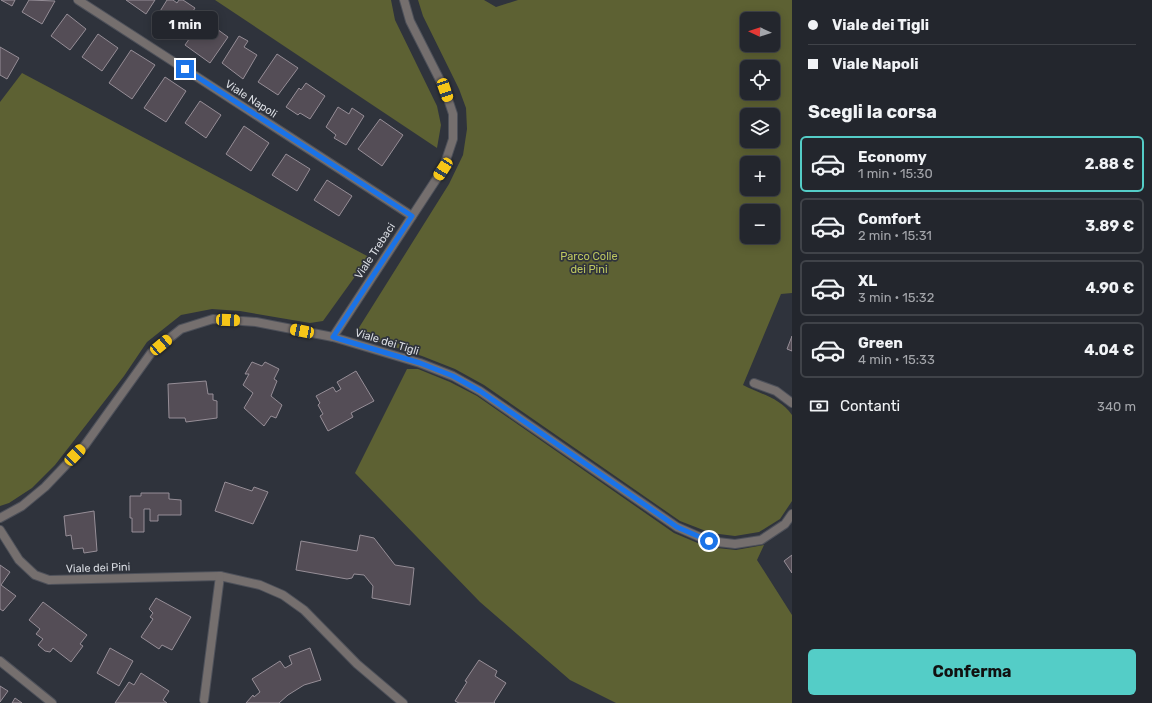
<!DOCTYPE html>
<html lang="it">
<head>
<meta charset="utf-8">
<style>
  :root { --surface:#23262d; --page:#2b2e35; --text:#f1f3f6; --muted:#a3a5aa; --line:#404349; --accent:#54cdc7 }
  body { margin:0; font-family:Rubik,sans-serif; background:var(--page); color:var(--text); height:100vh; display:flex; flex-direction:column; font-size:15px; white-space:nowrap }
  * { box-sizing:border-box; margin:0 }
  p { font-size:13px; color:var(--muted) }
  .icon { flex:none; width:22px; height:22px; fill:none; stroke:currentColor; stroke-width:2; stroke-linecap:round; stroke-linejoin:round }
  .map { position:relative; flex:1; overflow:hidden }
  .side { display:flex; flex-direction:column; background:var(--surface); width:360px }
  .side>* { flex:none }
  .guide { display:grid; align-content:center; height:88px; padding:0 16px; background:var(--surface) }
  .needle { width:26px; rotate:274deg }
  .buttons { position:absolute; left:740px; top:12px; display:grid; gap:8px }
  .buttons a { display:grid; place-items:center; width:40px; height:40px; border-radius:6px; background:var(--surface); box-shadow:0 2px 10px #0003,0 0 0 1px var(--line); font-size:20px }
  .end { position:absolute; width:18px; height:18px; margin:-9px; border:5px solid #1a73e8; background:#fff; box-shadow:0 0 0 2px #fff }
  .from { border-radius:50% }
  .bubble { position:absolute; height:28px; border-radius:6px; background:var(--surface); box-shadow:0 2px 10px #0003,0 0 0 1px var(--line); font-size:13px; font-weight:700; line-height:28px; text-align:center }
  .car { position:absolute; width:12px; height:24px; margin:-12px -6px; border-radius:5px; box-shadow:0 0 3px 1px #0007; background:linear-gradient(#f5c518 24%,#345 0 40%,#f5c518 0 76%,#345 0 86%,#f5c518 0) }
  .guide b { display:flex; align-items:center; gap:14px; height:38px; font-size:15px }
  .guide b+b { border-top:1px solid var(--line) }
  .guide i { width:10px; height:10px; background:var(--text) }
  ul { padding:0; list-style:none }
  li { display:flex; align-items:center; gap:12px; height:56px; margin:0 8px 6px; padding:0 8px; border:2px solid var(--line); border-radius:6px }
  li div { flex:1 }
  li b { display:block; font-size:15px }
  li em { font-style:normal; font-weight:700 }
  li.on { border-color:var(--accent) }
  li>.icon { width:36px; height:36px; stroke-width:1.5 }
  h2 { padding:0 16px; font-size:18px; line-height:48px }
  .pay { display:flex; align-items:center; gap:10px; height:44px; padding:0 16px; font-size:15px }
  .pay p { margin-inline-start:auto }
  .cta { display:flex; gap:8px; margin-top:auto; padding:8px 16px }
  .cta a { flex:1; height:46px; border-radius:6px; background:var(--accent); color:#111; font-size:16px; font-weight:700; line-height:46px; text-align:center }
  main { display:flex; flex:1; min-height:0 }
  .map>svg:first-child { display:block }
</style>
</head>
<body>
<main>
<div class="map">
<svg width="792" height="703" viewBox="0 0 792 703">
  <rect width="100%" height="100%" fill="#2f333c"/>
  <g fill="#5d6133" fill-rule="evenodd">
    <polygon points="215,0 391,0 395,20 437,106 441,125 437,148"/>
    <path d="M418,0H484L496,7L518,0H792V293L781,294L743,385C762,395 779,397 792,415V501L780,519L759,532L735,536L711,533L680,521L484,385L455,369L422,356L355,334L449,184L463,155L467,129L466,108L459,89L423,16ZM747,19H773V45H747ZM747,67H773V93H747ZM747,115H773V141H747ZM747,163H773V189H747ZM747,211H773V237H747Z"/>
    <polygon points="22,73 369,257 323,321 310,323 240,311 212,309 181,315 147,342 124,376 55,465 32,488 9,503 0,506 0,102"/>
    <polygon points="407,369 418,369 450,382 477,396 674,533 707,547 736,550 764,545 757,560 792,615 792,703 616,703 570,680 480,602 355,473"/>
  </g>
  <g fill="#544d56" stroke="#968e97">
    <polygon points="1,0 15,0 12,6"/>
    <polygon points="29,0 55,1 42,24 22,12"/>
    <polygon points="126,0 155,0 146,14"/>
    <polygon points="167,0 173,0 177,3 179,0 183,0 195,8 178,34 168,27 166,30 154,21"/>
    <polygon points="67,14 86,29 70,50 51,36"/>
    <polygon points="203,19 228,37 210,63 185,45"/>
    <polygon points="98,34 118,48 102,71 82,57"/>
    <polygon points="239,36 248,41 244,47 257,55 243,79 222,63"/>
    <polygon points="0,47 19,58 7,79 0,75"/>
    <polygon points="131,50 155,65 132,99 109,83"/>
    <polygon points="277,54 298,68 278,95 258,82"/>
    <polygon points="165,77 186,91 166,122 144,108"/>
    <polygon points="306,83 325,96 310,119 300,113 298,115 286,107 299,88 301,90"/>
    <polygon points="200,101 221,115 206,138 185,123"/>
    <polygon points="338,107 349,114 352,108 364,116 346,145 334,138 336,135 326,127"/>
    <polygon points="380,119 403,135 382,166 358,149"/>
    <polygon points="244,126 269,143 251,171 226,154"/>
    <polygon points="286,154 310,169 297,191 272,175"/>
    <polygon points="327,180 352,196 339,216 314,200"/>
    <polygon points="792,336 792,351 787,349"/>
    <polygon points="252,362 262,366 265,362 279,369 274,379 277,381 271,396 282,405 276,418 271,416 264,426 244,408 253,393 243,385 249,374 245,374"/>
    <polygon points="356,371 374,401 351,413 353,417 328,431 320,416 323,414 318,405 320,403 316,396 333,387 336,392 341,389 337,382"/>
    <polygon points="206,381 208,394 213,394 213,400 217,401 217,418 186,422 185,418 169,418 168,384"/>
    <polygon points="225,482 252,491 254,487 268,492 253,524 215,511"/>
    <polygon points="141,493 169,493 169,499 181,500 181,515 158,515 158,521 150,521 150,509 144,509 144,532 132,532 132,518 130,518 130,496 141,496"/>
    <polygon points="94,511 97,551 84,553 83,548 73,549 71,535 66,536 64,516"/>
    <polygon points="360,535 374,538 395,565 414,568 410,605 372,598 373,586 364,575 354,574 352,578 347,579 296,570 301,541 357,551"/>
    <polygon points="792,555 792,573 784,561"/>
    <polygon points="0,565 10,572 1,585 16,596 3,611 0,609"/>
    <polygon points="156,598 191,617 172,650 162,645 159,649 141,637 153,619 150,617 153,613 149,609"/>
    <polygon points="43,602 87,635 80,644 83,646 71,662 53,648 50,652 45,651 38,645 43,639 36,634 40,629 29,620"/>
    <polygon points="110,648 133,661 119,686 97,673"/>
    <polygon points="310,648 321,680 304,685 288,695 279,703 246,703 253,695 254,697 260,692 252,679 280,661 285,668 292,664 289,656"/>
    <polygon points="479,660 497,671 495,676 506,683 494,702 495,703 459,703 455,701 467,682 465,681"/>
    <polygon points="141,673 169,691 163,700 167,703 115,703 129,682 134,685"/>
    <polygon points="0,686 8,691 0,702"/>
    <polygon points="15,698 22,703 12,703"/>
  </g>
  <g fill="none" stroke-linecap="round" stroke-linejoin="round">
    <defs>
      <g id="minor">
        <polyline points="78,0 412,216"/>
        <polyline points="333,337 443,169 453,139 453,114 445,90 410,21 404,0"/>
        <polyline points="754,383 776,391 792,403"/>
        <polyline points="0,518 22,506 45,487 85,445 151,353 181,329 213,319 256,322 333,337 420,363 453,376 480,391 677,527 709,541 735,544 761,540 785,524 792,514"/>
        <polyline points="0,530 19,560 35,575 49,580 220,576 260,585 283,595 304,610 357,664 403,703"/>
        <polyline points="0,661 52,703"/>
        <polyline points="204,700 220,576"/>
      </g>
    </defs>
    <use href="#minor" stroke="#4e515a" stroke-width="10"/>
    <use href="#minor" stroke="#756f6e" stroke-width="8"/>
  </g>
  <g fill="none" stroke-linecap="round" stroke-linejoin="round">
    <polyline stroke="#1a73e8" stroke-width="5" points="185,69 412,216 333,337 420,363 453,376 480,391 677,527 709,541"/>
  </g>
  <g text-anchor="middle" dominant-baseline="central" stroke-width="3.5" stroke-linejoin="round" paint-order="stroke">
    <g font-size="11" fill="#d9dce2" stroke="#2f333c">
      <text transform="translate(251 99) rotate(33)">Viale Napoli</text>
      <text transform="translate(375 251) rotate(-57)">Viale Trebaci</text>
      <text transform="translate(387 342) rotate(17)">Viale dei Tigli</text>
      <text transform="translate(98 568) rotate(-2)">Viale dei Pini</text>
    </g>
    <g font-size="11" fill="#bec75f" stroke="#2f333c">
      <text x="589" y="256">Parco Colle<tspan x="589" dy="13">dei Pini</tspan></text>
    </g>
  </g>
</svg>
<div class="buttons">
<a><svg class="needle" viewBox="-14 -14 28 28"><path d="M0-13l5 13h-10z" fill="#e53935"/><path d="M0 13l5-13h-10z" fill="#a3a5aa"/></svg></a>
<a><svg class="icon" aria-label="locate" viewBox="0 0 24 24"><circle cx="12" cy="12" r="6"/><path d="M12 2v4M12 18v4M2 12h4M18 12h4"/></svg></a>
<a><svg class="icon" aria-label="layers" viewBox="0 0 24 24"><path d="M12 4l9 5-9 5-9-5zM3 14l9 5 9-5"/></svg></a>
<a>+</a>
<a>−</a>
</div>
<i class="end from" style="left:709px;top:541px"></i>
<i class="end" style="left:185px;top:69px"></i>
<div class="bubble" style="left:152px;top:11px;width:66px">1 min</div>
<i class="car" style="left:445px;top:90px;rotate:161deg"></i>
<i class="car" style="left:443px;top:169px;rotate:213deg"></i>
<i class="car" style="left:228px;top:320px;rotate:93deg"></i>
<i class="car" style="left:302px;top:331px;rotate:281deg"></i>
<i class="car" style="left:161px;top:345px;rotate:50deg"></i>
<i class="car" style="left:75px;top:455px;rotate:44deg"></i>
</div>
<section class="side">
<div class="guide">
<b><i class="from"></i>Viale dei Tigli</b>
<b><i></i>Viale Napoli</b>
</div>
<h2>Scegli la corsa</h2>
<ul>
<li class="on"><svg class="icon" aria-label="car" viewBox="0 0 24 24"><path d="M5 17H2v-5l4-1 3-4h7l3 4 3 1v5h-3M9 17h6M6 11h13"/><circle cx="7" cy="17" r="2"/><circle cx="17" cy="17" r="2"/></svg><div><b>Economy</b><p>1 min · 15:30</p></div><em>2.88 €</em></li>
<li><svg class="icon" aria-label="car" viewBox="0 0 24 24"><path d="M5 17H2v-5l4-1 3-4h7l3 4 3 1v5h-3M9 17h6M6 11h13"/><circle cx="7" cy="17" r="2"/><circle cx="17" cy="17" r="2"/></svg><div><b>Comfort</b><p>2 min · 15:31</p></div><em>3.89 €</em></li>
<li><svg class="icon" aria-label="car" viewBox="0 0 24 24"><path d="M5 17H2v-5l4-1 3-4h7l3 4 3 1v5h-3M9 17h6M6 11h13"/><circle cx="7" cy="17" r="2"/><circle cx="17" cy="17" r="2"/></svg><div><b>XL</b><p>3 min · 15:32</p></div><em>4.90 €</em></li>
<li><svg class="icon" aria-label="car" viewBox="0 0 24 24"><path d="M5 17H2v-5l4-1 3-4h7l3 4 3 1v5h-3M9 17h6M6 11h13"/><circle cx="7" cy="17" r="2"/><circle cx="17" cy="17" r="2"/></svg><div><b>Green</b><p>4 min · 15:33</p></div><em>4.04 €</em></li>
</ul>
<div class="pay"><svg class="icon" aria-label="cash" viewBox="0 0 24 24"><path d="M3 7h18v10H3z"/><circle cx="12" cy="12" r="2"/></svg>Contanti<p>340 m</p></div>
<div class="cta"><a>Conferma</a></div>
</section>
</main>
</body>
</html>
